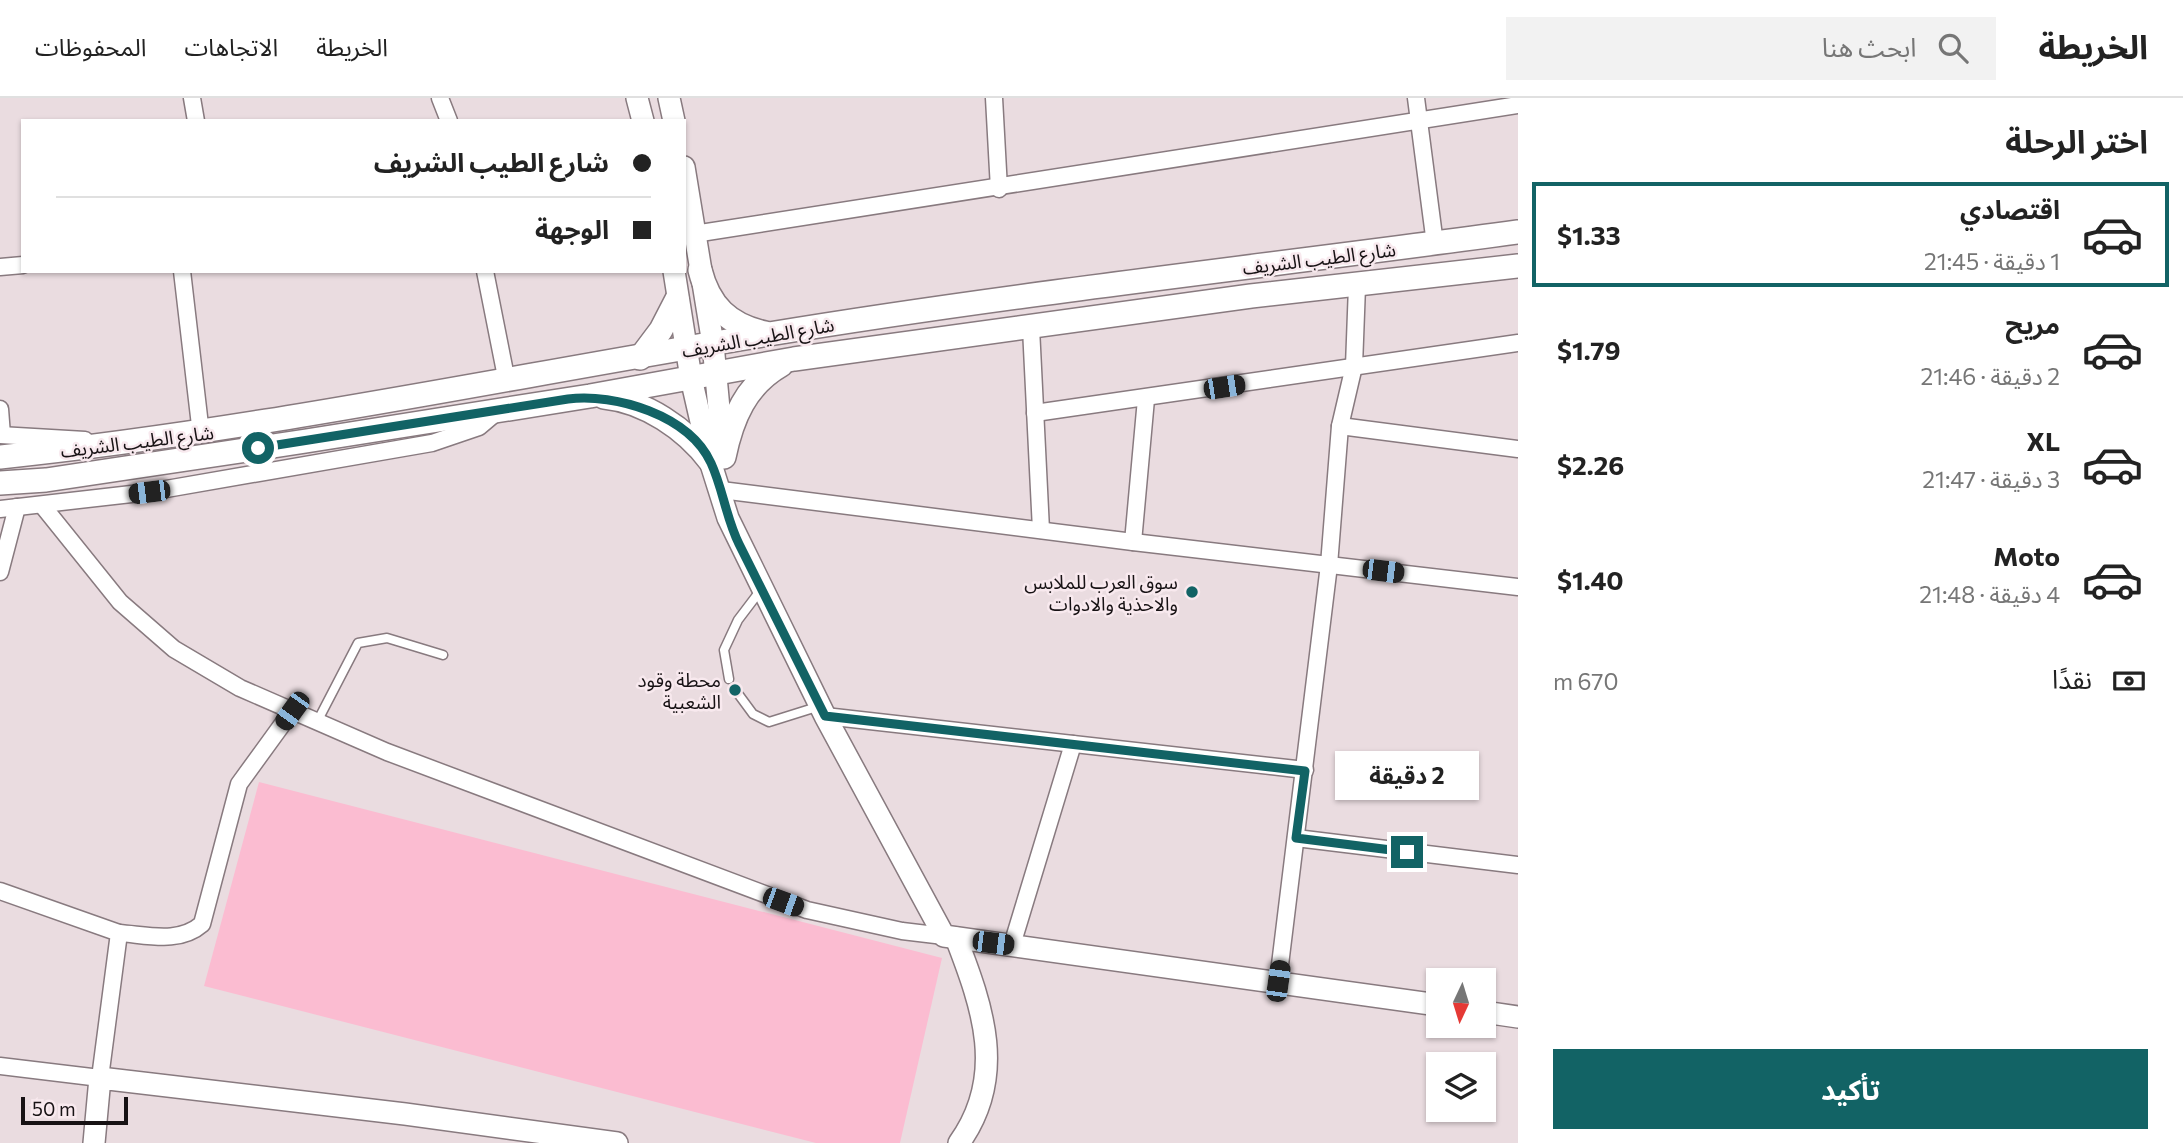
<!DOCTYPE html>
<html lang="ar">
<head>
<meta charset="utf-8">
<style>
  :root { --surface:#fff; --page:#f2f2f2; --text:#222; --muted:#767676; --line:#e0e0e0; --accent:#126365 }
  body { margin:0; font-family:Commissioner,"Noto Sans Arabic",sans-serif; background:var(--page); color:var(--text); direction:rtl; height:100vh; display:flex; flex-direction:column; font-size:26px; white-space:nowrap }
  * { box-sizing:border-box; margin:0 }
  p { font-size:23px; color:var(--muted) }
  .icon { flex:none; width:38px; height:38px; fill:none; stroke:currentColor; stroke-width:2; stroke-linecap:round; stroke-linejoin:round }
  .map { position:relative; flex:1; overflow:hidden; direction:ltr }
  .details { display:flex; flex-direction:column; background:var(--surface); width:665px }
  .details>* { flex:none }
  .top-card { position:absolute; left:21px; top:21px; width:665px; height:154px; border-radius:0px; box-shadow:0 2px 5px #0004; direction:rtl; display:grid; align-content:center; height:154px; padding:0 35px; background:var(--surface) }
  .needle { width:46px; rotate:184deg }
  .buttons { position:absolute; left:1426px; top:870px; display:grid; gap:14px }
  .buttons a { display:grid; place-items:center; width:70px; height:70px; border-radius:0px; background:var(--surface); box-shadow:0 2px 5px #0004; font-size:35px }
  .scale { position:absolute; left:21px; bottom:18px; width:107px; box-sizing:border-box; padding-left:7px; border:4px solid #171214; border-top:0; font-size:19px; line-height:24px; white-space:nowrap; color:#171214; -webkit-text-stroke:5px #f8e9ee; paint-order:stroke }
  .end { position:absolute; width:32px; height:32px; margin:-16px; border:9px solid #126365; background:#fff; box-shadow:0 0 0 4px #fff }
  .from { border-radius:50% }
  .bubble { position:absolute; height:49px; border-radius:0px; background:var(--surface); box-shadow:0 2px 5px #0004; font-size:23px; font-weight:700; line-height:49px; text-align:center; direction:rtl }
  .car { position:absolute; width:21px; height:42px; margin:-21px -10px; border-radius:9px; box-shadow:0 0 5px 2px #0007; background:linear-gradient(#222 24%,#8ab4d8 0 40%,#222 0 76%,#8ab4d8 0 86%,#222 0) }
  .top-card b { display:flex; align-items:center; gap:24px; height:66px; font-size:26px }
  .top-card b+b { border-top:2px solid var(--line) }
  .top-card i { width:18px; height:18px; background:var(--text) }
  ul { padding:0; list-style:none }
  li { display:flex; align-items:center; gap:21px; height:105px; margin:0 14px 10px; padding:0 21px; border:4px solid transparent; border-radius:0px }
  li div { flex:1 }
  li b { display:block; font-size:26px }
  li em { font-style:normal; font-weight:700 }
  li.current { border-color:var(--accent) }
  li>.icon { width:63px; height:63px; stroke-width:1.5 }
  h2 { padding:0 35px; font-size:32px; line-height:84px }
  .pay { display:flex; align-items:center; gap:18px; height:77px; padding:0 35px; font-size:26px }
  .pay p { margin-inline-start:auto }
  .action { display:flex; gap:14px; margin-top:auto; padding:14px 35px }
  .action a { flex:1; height:80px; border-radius:0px; background:var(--accent); color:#fff; font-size:28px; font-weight:700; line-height:80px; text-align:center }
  header { display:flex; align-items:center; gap:42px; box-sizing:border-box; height:98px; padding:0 35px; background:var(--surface); border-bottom:2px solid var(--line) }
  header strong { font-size:33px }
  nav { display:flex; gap:38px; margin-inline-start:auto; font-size:24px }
  .search { width:490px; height:63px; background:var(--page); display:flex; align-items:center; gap:18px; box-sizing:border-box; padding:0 24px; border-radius:0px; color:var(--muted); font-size:26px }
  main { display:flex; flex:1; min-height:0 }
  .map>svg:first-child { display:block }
</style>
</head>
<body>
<header>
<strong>الخريطة</strong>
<div class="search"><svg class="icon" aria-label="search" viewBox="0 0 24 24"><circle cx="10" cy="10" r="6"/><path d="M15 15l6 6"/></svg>ابحث هنا</div>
<nav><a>الخريطة</a><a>الاتجاهات</a><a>المحفوظات</a></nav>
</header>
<main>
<section class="details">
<h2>اختر الرحلة</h2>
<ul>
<li class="current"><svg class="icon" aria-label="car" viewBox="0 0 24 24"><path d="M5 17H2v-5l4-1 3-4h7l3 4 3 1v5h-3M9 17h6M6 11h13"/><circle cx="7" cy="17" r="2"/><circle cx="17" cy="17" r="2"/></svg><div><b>اقتصادي</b><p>1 دقيقة · 21:45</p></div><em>$1.33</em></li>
<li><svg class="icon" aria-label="car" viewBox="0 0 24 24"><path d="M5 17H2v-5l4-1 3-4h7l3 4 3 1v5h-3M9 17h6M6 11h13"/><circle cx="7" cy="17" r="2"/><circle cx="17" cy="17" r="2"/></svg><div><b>مريح</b><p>2 دقيقة · 21:46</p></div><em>$1.79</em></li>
<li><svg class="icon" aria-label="car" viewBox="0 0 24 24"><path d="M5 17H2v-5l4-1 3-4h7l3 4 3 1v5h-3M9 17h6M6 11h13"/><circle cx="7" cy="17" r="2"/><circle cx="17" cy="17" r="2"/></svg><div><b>XL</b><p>3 دقيقة · 21:47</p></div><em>$2.26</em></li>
<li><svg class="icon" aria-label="car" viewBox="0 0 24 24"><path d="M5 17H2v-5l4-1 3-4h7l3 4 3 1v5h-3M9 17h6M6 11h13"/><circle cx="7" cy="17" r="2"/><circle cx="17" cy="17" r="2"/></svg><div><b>Moto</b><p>4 دقيقة · 21:48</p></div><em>$1.40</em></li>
</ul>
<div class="pay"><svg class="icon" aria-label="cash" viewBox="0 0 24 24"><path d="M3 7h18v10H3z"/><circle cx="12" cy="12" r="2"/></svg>نقدًا<p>670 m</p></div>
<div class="action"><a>تأكيد</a></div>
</section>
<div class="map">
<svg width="1518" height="1045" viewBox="0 0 1518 1045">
  <rect width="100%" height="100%" fill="#eadce0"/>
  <polygon fill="#fbbcd1" points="259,684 942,860 900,1045 816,1045 204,888"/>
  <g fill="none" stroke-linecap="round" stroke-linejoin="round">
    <defs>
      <g id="service">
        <polyline points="729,581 724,552 738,522 760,493"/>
        <polyline points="739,597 753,616 769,624 820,608"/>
        <polyline points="317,624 358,545 387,540 443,557"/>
      </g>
      <g id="minor">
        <polyline points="192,0 196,23"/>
        <polyline points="440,0 449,23"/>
        <polyline points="994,0 999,91"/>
        <polyline points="1416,0 1435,146"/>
        <polyline points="694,136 1518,7"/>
        <polyline points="0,169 23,167"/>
        <polyline points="182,173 201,336"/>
        <polyline points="485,173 507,284"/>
        <polyline points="1031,230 1041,432"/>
        <polyline points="0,311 2,337"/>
        <polyline points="1035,315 1518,245"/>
        <polyline points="1340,328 1518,351"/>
        <polyline points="0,337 85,342"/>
        <polyline points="721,392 1133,444 1518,489"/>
        <polyline points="42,407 120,504 174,551 240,590 387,654 807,812 902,833 944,838"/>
        <polyline points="0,411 149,394 432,345 479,329 498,313"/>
        <polyline points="1133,444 1146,301"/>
        <polyline points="0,474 17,409"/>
        <polyline points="825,618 1305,672"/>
        <polyline points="1296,740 1518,767"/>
        <polyline points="0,793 119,835 100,980 0,968"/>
        <path d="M119,835C148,837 179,846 202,826L239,686L292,613"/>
        <polyline points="1012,847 1073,646"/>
        <polyline points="1278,883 1329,467 1340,328 1354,268 1357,188"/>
      </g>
      <g id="tertiary">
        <polyline points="637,0 643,23"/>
        <polyline points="669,0 674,23"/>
        <polyline points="684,69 713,246 723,354"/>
        <polyline points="674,173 691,280 710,363 728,420 825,618 944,838 1438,907"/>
        <path d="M956,840C983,910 1007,978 959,1045"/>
        <polyline points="1484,914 1518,919"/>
        <polyline points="94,1045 100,980 405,1016 617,1045"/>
      </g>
      <g id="secondary">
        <path d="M700,172C709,208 729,227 765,235"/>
        <polyline points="640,260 661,232 677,201"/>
        <path d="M604,299C645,303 686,331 710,363"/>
        <path d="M0,359C259,332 512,278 769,236C1018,195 1268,168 1518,134"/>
        <path d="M724,359C732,320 746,287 781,267"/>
        <polyline points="0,385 46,382 306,343 590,298 794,261 1251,198 1518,168"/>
      </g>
    </defs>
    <use href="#service" stroke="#887a7f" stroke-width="11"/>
    <use href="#minor" stroke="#887a7f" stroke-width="19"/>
    <use href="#tertiary" stroke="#887a7f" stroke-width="24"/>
    <use href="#secondary" stroke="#887a7f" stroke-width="26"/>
    <use href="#service" stroke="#fff" stroke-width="8"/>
    <use href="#minor" stroke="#fff" stroke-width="16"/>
    <use href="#tertiary" stroke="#fff" stroke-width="21"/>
    <use href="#secondary" stroke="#fff" stroke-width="23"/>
  </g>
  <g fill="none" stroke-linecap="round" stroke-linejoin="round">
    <path stroke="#126365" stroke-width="9" d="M258,350L568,301C615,295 689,317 711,365C723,391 726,420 739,446C767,503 796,560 825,618L1305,673L1296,740L1407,754"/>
  </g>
  <g fill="#126365" stroke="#f8e9ee" stroke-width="2.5">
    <circle cx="1192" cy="494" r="7"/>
    <circle cx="735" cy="592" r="7"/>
  </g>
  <g text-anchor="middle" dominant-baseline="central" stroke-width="5" stroke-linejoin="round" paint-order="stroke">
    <g font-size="19" fill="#171214" stroke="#f8e9ee">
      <text transform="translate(1319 160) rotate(-7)">شارع الطيب الشريف</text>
      <text transform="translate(758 239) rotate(-10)">شارع الطيب الشريف</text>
      <text transform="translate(137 343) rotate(-7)">شارع الطيب الشريف</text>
    </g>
    <g font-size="19" fill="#171214" stroke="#f8e9ee" text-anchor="end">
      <text x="1178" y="483">سوق العرب للملابس<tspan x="1178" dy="22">والاحذية والادوات</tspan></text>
      <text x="721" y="581">محطة وقود<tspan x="721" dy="22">الشعبية</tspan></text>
    </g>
  </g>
</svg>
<div class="buttons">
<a><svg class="needle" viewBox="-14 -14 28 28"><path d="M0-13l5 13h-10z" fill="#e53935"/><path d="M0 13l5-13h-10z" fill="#767676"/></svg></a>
<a><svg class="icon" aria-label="layers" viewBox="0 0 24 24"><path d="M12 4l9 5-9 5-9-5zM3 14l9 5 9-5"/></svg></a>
</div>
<div class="scale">50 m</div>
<i class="end from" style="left:258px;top:350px"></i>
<i class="end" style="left:1407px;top:754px"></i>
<div class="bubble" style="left:1335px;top:653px;width:144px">2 دقيقة</div>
<i class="car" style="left:1224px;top:289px;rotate:81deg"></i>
<i class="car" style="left:149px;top:394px;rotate:263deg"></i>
<i class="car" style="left:1383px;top:473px;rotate:97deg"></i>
<i class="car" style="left:292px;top:613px;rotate:216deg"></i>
<i class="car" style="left:783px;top:804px;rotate:110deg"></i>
<i class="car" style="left:993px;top:845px;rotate:97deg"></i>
<i class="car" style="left:1278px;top:883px;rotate:8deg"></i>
<div class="top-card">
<b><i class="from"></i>شارع الطيب الشريف</b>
<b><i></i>الوجهة</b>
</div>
</div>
</main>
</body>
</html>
